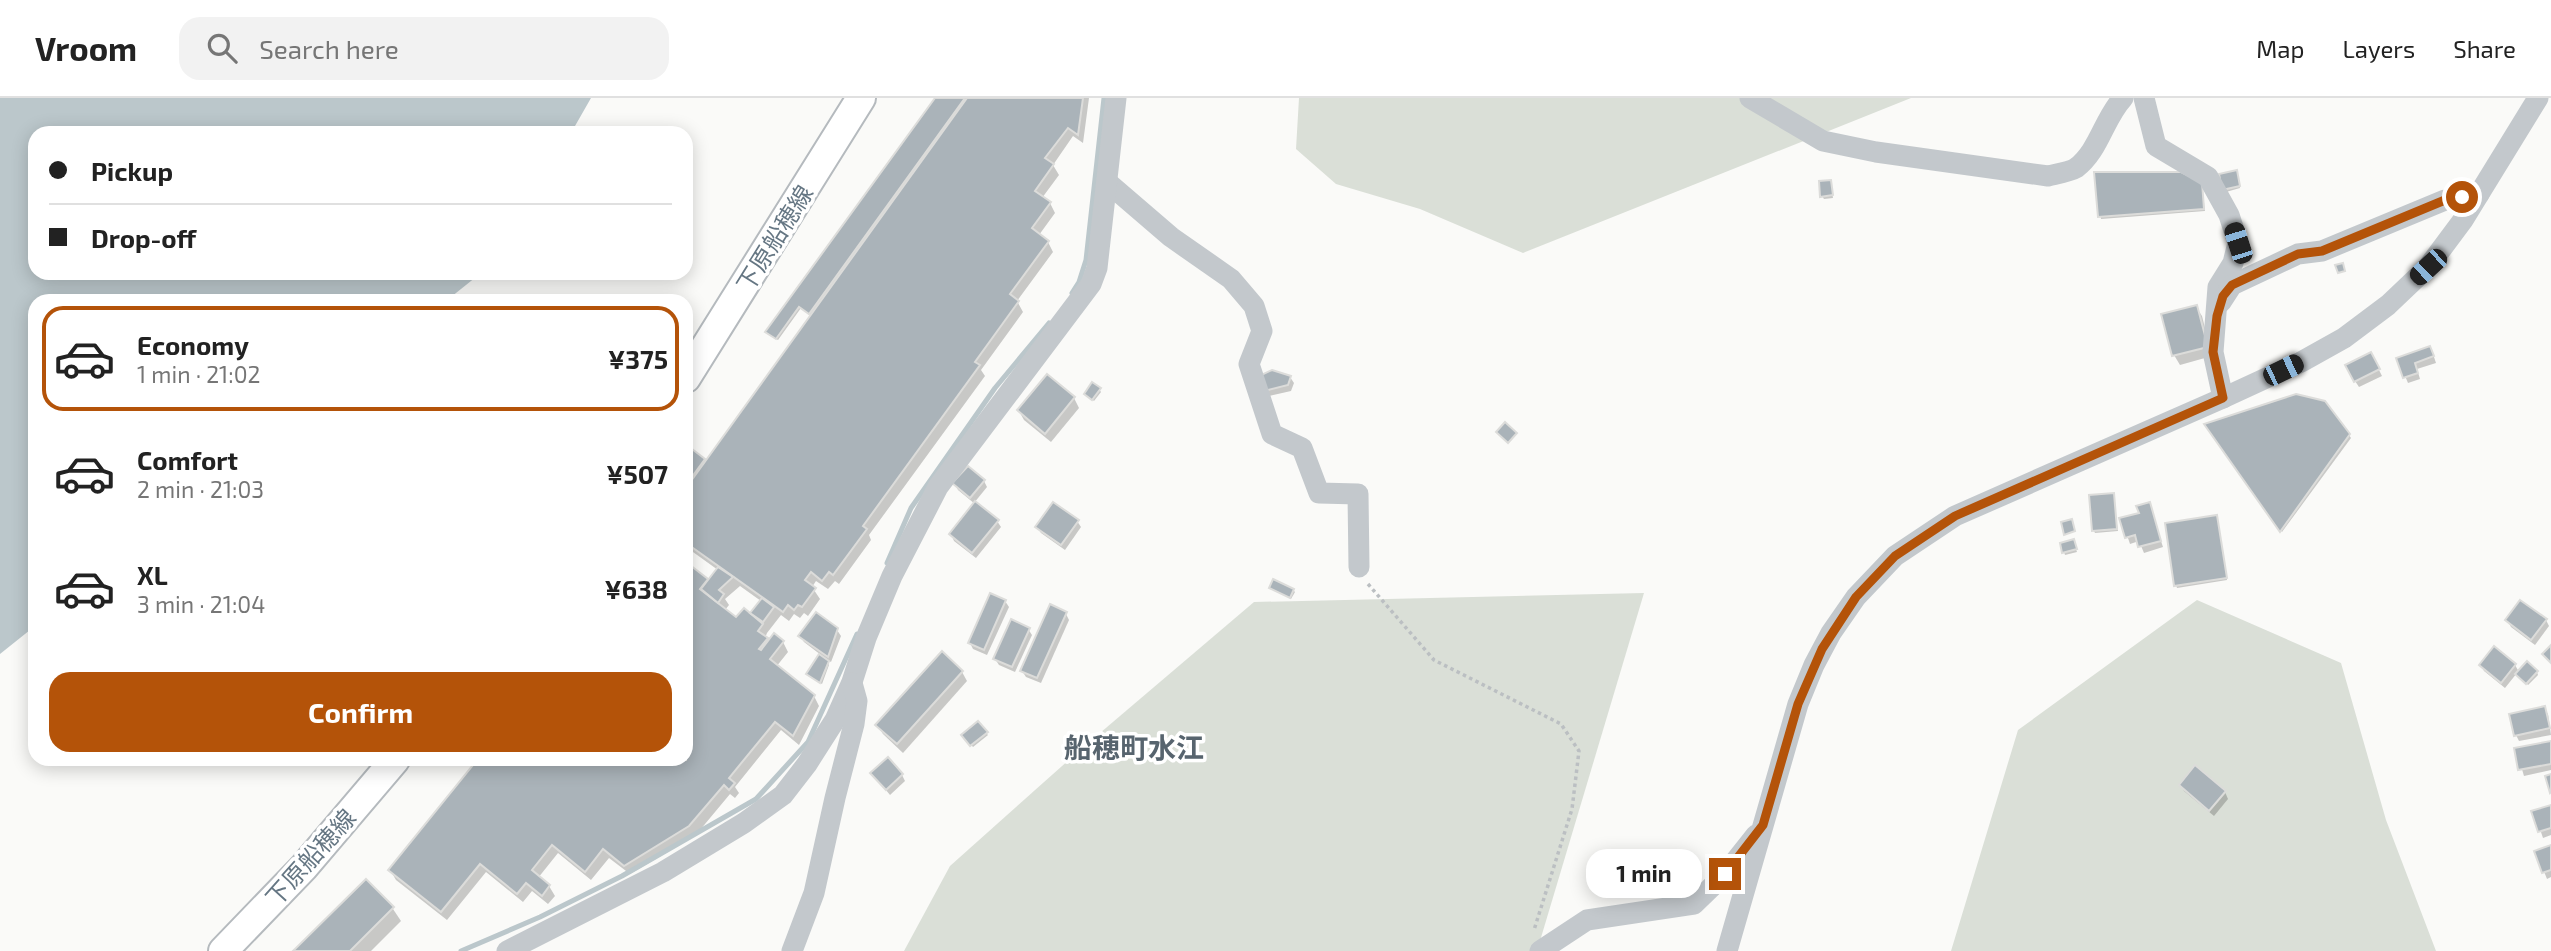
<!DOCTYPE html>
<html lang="en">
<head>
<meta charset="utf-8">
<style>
  :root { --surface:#fff; --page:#f2f2f2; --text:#222; --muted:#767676; --line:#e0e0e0; --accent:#b45309 }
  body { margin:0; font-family:"Exo 2","Noto Sans JP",sans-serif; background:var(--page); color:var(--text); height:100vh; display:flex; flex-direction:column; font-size:26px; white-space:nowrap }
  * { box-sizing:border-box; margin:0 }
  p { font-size:23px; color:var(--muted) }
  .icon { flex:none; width:38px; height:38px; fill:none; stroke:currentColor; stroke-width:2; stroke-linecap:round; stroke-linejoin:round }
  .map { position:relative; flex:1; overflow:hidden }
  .side { position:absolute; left:28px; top:196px; width:665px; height:472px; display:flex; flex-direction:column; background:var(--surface); border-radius:21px; box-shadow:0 4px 18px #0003 }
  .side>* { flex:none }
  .top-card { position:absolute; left:28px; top:28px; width:665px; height:154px; border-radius:21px; box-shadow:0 4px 18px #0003; display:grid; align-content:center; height:154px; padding:0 21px; background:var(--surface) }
  .end { position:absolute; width:32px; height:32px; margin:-16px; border:9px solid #b45309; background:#fff; box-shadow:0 0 0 4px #fff }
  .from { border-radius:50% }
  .bubble { position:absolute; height:49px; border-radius:21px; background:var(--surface); box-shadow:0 4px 18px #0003; font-size:23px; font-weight:700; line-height:49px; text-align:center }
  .car { position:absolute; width:21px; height:42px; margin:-21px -10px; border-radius:9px; box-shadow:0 0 5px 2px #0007; background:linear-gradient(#222 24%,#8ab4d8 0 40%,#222 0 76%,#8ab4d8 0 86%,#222 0) }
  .top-card b { display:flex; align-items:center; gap:24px; height:66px; font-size:26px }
  .top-card b+b { border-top:2px solid var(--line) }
  .top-card i { width:18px; height:18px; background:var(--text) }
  ul { padding:12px 0 0; list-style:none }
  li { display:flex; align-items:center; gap:21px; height:105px; margin:0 14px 10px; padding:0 7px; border:4px solid transparent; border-radius:21px }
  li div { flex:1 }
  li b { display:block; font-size:26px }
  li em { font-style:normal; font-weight:700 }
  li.selected { border-color:var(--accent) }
  li>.icon { width:63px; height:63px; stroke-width:1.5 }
  .action { display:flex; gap:14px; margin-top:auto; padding:14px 21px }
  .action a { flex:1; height:80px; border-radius:21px; background:var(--accent); color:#fff; font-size:28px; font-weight:700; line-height:80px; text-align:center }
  header { display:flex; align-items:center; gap:42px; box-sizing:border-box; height:98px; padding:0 35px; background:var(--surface); border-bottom:2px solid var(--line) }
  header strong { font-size:33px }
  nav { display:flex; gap:38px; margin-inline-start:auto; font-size:24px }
  .search { width:490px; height:63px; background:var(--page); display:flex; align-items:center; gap:18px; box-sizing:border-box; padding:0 24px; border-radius:21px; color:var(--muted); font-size:26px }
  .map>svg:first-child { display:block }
</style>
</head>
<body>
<header>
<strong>Vroom</strong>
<div class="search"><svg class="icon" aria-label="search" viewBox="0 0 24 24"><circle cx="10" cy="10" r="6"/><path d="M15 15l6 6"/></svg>Search here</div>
<nav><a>Map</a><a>Layers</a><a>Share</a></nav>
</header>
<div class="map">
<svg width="2551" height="853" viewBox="0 0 2551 853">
  <rect width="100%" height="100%" fill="#fafaf8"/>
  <g fill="#dadfd7">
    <polygon points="1299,0 1911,0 1523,155 1420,111 1336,86 1296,51"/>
    <polygon points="1644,495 1537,853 904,853 950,768 1080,652 1254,504"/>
    <polygon points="2197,502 2341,565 2386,722 2436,853 1951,853 2018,632"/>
  </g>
  <polygon fill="#bbc7cb" points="0,0 591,0 571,35 35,35 35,175 481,175 446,203 35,203 35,528 0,556"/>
  <g fill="#0003" fill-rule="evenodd">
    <path d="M937,0H967L968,2L969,0H1089L1083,45L1073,38L1053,67L1059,77L1042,100L1050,105L1055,115L1039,137L1048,144L1053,154L1017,203L1023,214L981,272L985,278L869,437L871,442L839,486L835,483L828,491L816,483L812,489L820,501L808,518L804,515L800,520L794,516L789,523L781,517L767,535L765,540L768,545L783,544L788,554L776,569L814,598L819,608L799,647L781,632L735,689L739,695L735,700L730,696L695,738L630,776L609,760L591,782L558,755L538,780L549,788L555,798L548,806L532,793L523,804L486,774L447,822L396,782L390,772L479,662H686V466L708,484L718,472L686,449V362H704L706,366L812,218L801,210L778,242L769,236ZM740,488L761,503L750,517L737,522L725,512L729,507L725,501Z"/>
    <polygon points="2096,76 2202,88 2205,113 2101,121"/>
    <polygon points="2237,76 2240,90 2226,94 2221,78"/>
    <polygon points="1830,83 1833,100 1824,101 1822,98"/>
    <polygon points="2196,209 2202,218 2212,258 2180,267 2174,257"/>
    <polygon points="2433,256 2436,265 2417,271 2420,281 2408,285 2398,261"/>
    <polygon points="2374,262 2382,278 2359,289 2355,283"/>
    <polygon points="1290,279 1294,285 1291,293 1269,298 1266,292"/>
    <polygon points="1099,291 1101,294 1094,303 1086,296"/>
    <polygon points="1074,300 1079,310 1051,344 1024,322 1019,313"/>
    <polygon points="2206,327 2349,337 2351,340 2282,434"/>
    <polygon points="984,383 987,389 974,405 997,423 1001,429 976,460 954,443 951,436 975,406 958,392 955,386"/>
    <polygon points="2113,397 2118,433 2095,435 2094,433"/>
    <polygon points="2149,406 2163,449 2144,455 2139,443 2130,446 2122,422 2141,416"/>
    <polygon points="2217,421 2227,482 2177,490 2176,487"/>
    <polygon points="1077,423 1081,429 1065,452 1041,435 1037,429"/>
    <polygon points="2074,446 2077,454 2065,457 2062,447"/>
    <polygon points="1271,490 1293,492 1295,494 1291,501"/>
    <polygon points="1005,503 1009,509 987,557 973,551 970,545"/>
    <polygon points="1066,516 1069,522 1041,585 1026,579 1022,573"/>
    <polygon points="2507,522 2546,522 2549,528 2535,547 2511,529"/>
    <polygon points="1028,531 1032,537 1015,574 999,567 995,561"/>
    <polygon points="837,532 841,538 831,564 825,560 829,567 822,586 808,576 821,557 804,544 800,538"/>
    <polygon points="2481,567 2515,567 2519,574 2537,574 2538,577 2528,587 2517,575 2505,590 2484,573"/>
    <polygon points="962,574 967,583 903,655 883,636 877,627"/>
    <polygon points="2544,610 2548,616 2551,637 2519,643 2516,637"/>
    <polygon points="986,635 988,637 973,649 965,640"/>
    <polygon points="2551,644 2551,672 2524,678 2516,651"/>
    <polygon points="2196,670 2225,694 2228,701 2214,718 2184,693 2181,687"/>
    <polygon points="872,675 902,677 905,683 890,697"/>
    <polygon points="2551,709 2551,737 2543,740 2534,714"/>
    <polygon points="2551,749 2551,779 2547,781 2536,754"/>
    <polygon points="366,783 393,811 401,823 371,853 295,853"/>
  </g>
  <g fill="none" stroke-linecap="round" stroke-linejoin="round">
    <g stroke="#bbc7cb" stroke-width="5">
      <polyline points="1072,195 1079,184 1086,162 1104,0"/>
      <polyline points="887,465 911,410 995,290 1049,225"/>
      <polyline points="461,853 540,819 622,778 756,701 808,644 857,536"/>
    </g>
  </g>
  <g fill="#aab3b9" stroke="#dcdcda" stroke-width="2">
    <polygon points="935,0 965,0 809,216 799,209 776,241 765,234"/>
    <polygon points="967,0 1083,0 1078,37 1068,30 1045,60 1054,66 1035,93 1051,104 1032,130 1049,143 1010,196 1019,203 975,264 980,267 863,428 867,431 833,477 829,474 822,483 811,474 805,482 816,490 802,509 798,507 794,512 788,507 783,514 686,445 686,390"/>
    <polygon points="2237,72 2240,88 2222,92 2219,76"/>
    <polygon points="2094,74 2181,74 2202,84 2204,111 2098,119"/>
    <polygon points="1831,82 1833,97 1820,99 1819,83"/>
    <polygon points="2343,165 2345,173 2338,175 2335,167"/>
    <polygon points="2197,207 2208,249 2172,258 2161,216"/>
    <polygon points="2430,248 2434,258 2415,265 2418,275 2403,280 2396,260"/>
    <polygon points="2371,254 2380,271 2354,284 2345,267"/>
    <polygon points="1272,272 1291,278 1288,287 1264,293 1259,278"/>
    <polygon points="1047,276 1075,299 1045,336 1017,312"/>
    <polygon points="1092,284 1101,290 1092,302 1084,296"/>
    <polygon points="2296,296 2325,303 2350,336 2280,434 2204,326"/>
    <polygon points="1505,324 1517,335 1508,345 1496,334"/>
    <polygon points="692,351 705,361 686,387 686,359"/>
    <polygon points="968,368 985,382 970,400 952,385"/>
    <polygon points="2114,395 2117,431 2092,433 2089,397"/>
    <polygon points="975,403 999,422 972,455 949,436"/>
    <polygon points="1053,404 1079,422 1061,447 1035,429"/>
    <polygon points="2150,404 2161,443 2138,449 2135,437 2125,440 2119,420 2139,415 2136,408"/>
    <polygon points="2217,417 2227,480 2174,488 2165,425"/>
    <polygon points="2072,421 2075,433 2064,437 2061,424"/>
    <polygon points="2074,441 2077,451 2062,455 2060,445"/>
    <polygon points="686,464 708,481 700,491 736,519 744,510 763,526 758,533 768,540 759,551 761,552 774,535 784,543 770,561 815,597 793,638 775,624 729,680 735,685 729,692 724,687 689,728 624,768 603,751 585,774 552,747 532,772 550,787 542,798 526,785 517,796 480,766 441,814 388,772 477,662 686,662"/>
    <polygon points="718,469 733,479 719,492 724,496 718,505 701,491"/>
    <polygon points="1273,481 1294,491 1290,500 1269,490"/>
    <polygon points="990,495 1006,502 984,552 968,545"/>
    <polygon points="762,500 774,509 763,524 750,515"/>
    <polygon points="2520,502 2547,521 2531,542 2505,522"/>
    <polygon points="1050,506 1067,514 1037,580 1020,573"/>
    <polygon points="816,514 838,530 828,559 798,538"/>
    <polygon points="1011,521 1030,530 1012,569 993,561"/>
    <polygon points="2551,547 2551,565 2542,556"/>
    <polygon points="2494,548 2516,566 2501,585 2479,567"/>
    <polygon points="942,553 963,573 897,646 875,627"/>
    <polygon points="819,556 829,563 820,585 806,576"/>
    <polygon points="2527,563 2538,573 2526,586 2515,576"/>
    <polygon points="2545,608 2550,630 2514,638 2509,616"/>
    <polygon points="978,623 988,634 970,648 961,637"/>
    <polygon points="2551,643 2551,666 2518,672 2514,650"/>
    <polygon points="888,659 903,676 886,692 870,675"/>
    <polygon points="2195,667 2226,693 2209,713 2179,687"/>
    <polygon points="2551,676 2551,694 2550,695 2545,678"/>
    <polygon points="2551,707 2551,730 2538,734 2531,713"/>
    <polygon points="2551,747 2551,772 2542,775 2534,753"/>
    <polygon points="366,781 394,809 350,853 293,853"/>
  </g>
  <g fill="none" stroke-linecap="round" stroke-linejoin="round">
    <defs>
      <g id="major">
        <polyline points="686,280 861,0"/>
        <polyline points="223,853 304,769 395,662"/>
      </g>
    </defs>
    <use href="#major" stroke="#b5babe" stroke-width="32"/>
    <polyline stroke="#bbbfc2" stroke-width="3.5" stroke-dasharray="3.5 3.5" stroke-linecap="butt" points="1368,486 1434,562 1561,626 1579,653 1572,711 1534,832"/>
    <g stroke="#c3c8cc" stroke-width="21">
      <path d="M1750,0L1823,43L1876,54L2048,78C2056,76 2069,74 2076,70C2099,53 2104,20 2123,0"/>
      <polyline points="2144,0 2156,48 2208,79 2229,117 2238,145 2233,165 2218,189 2213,254 2223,300"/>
      <polyline points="1107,84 1171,139 1231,181 1254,208 1262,233 1249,266 1272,336 1302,350 1319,395 1358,396 1359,469"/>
      <polyline points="2221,204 2232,187 2298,156 2322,153 2445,102 2479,96"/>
      <polyline points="507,853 663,774 744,725 783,697 807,666 835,622 852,584 866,540 892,478 938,389 1091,186 1097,170 1116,0"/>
      <polyline points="792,853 814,795 835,700 854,626 857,603 852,585"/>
      <polyline points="1540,853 1587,822 1694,806 1725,776 1756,737"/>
      <polyline points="1727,853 1798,606 1814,567 1831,535 1856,499 1895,458 1955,418 2223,300 2301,264 2344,240 2388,207 2428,169 2463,122 2538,0"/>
    </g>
    <use href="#major" stroke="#fff" stroke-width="28"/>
  </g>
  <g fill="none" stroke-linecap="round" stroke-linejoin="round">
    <polyline stroke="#b45309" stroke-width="9" points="1725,776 1763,727 1798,606 1822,551 1856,499 1895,458 1955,418 2223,300 2213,254 2217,218 2223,198 2232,187 2298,156 2322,153 2445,102 2462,99"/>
  </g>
  <g text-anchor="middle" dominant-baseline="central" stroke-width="7" stroke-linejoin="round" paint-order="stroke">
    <g font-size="24" fill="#657683" stroke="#fff">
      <text transform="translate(774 140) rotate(-58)">下原船穂線</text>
      <text transform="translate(310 759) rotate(-48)">下原船穂線</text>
    </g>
    <g font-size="28" font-weight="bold" fill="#57646e" stroke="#fff">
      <text x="1134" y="649">船穂町水江</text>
    </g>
  </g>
</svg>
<i class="end from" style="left:2462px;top:99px"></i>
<i class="end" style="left:1725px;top:776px"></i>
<div class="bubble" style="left:1586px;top:751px;width:116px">1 min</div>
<i class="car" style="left:2238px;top:145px;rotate:342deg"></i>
<i class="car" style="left:2428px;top:169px;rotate:227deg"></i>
<i class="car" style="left:2283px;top:272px;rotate:64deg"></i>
<div class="top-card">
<b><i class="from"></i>Pickup</b>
<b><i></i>Drop-off</b>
</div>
<section class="side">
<ul>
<li class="selected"><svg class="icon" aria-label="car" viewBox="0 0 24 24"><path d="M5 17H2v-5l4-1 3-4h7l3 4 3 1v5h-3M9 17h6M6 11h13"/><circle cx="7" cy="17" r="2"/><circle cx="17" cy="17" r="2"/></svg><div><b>Economy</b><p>1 min · 21:02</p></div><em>¥375</em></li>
<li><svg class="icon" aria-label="car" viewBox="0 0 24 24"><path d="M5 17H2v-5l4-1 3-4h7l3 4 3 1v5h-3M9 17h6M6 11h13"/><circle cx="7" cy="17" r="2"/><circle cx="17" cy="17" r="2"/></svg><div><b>Comfort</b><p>2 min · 21:03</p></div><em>¥507</em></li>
<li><svg class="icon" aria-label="car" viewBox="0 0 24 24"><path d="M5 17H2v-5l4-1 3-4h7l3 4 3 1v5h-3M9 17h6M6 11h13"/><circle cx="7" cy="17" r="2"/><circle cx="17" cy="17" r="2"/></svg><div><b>XL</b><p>3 min · 21:04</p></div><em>¥638</em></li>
</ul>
<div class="action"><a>Confirm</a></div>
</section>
</div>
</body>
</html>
